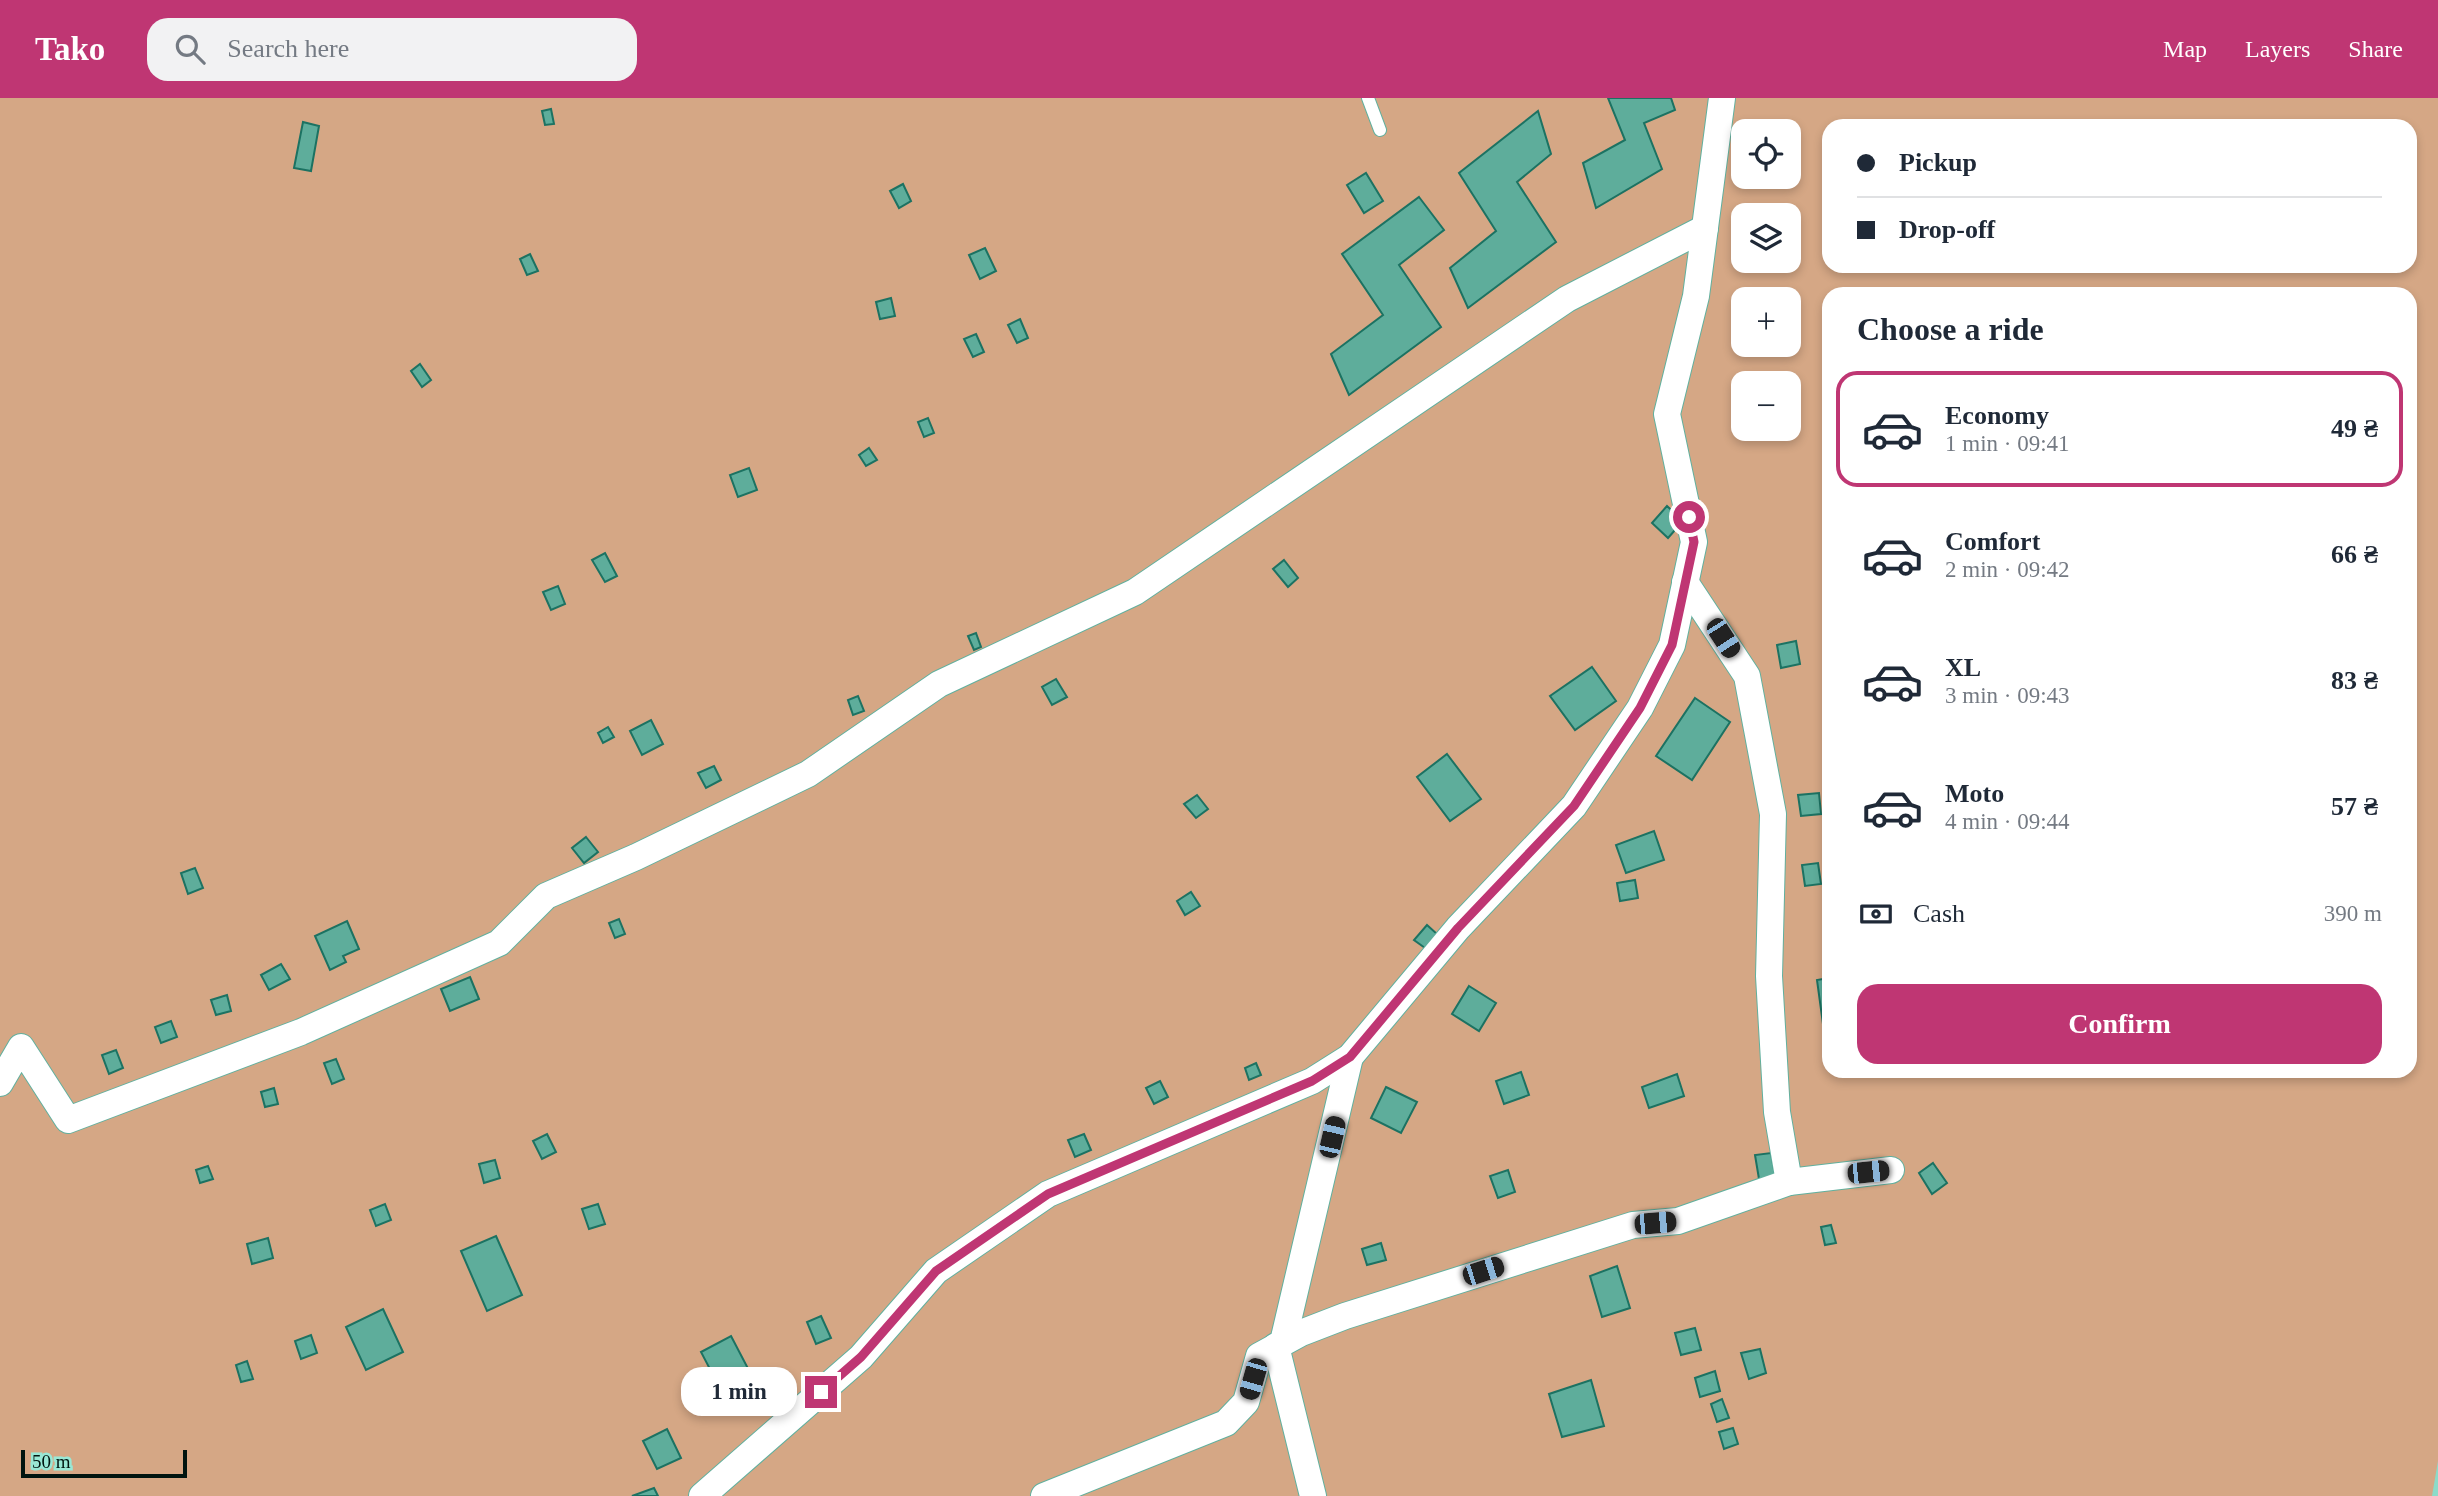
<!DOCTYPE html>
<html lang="en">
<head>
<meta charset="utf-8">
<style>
  :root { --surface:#fff; --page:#f2f2f3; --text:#1f2937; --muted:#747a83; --line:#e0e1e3; --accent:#bf3673 }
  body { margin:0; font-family:Georgia,serif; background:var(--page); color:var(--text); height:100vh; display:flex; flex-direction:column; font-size:26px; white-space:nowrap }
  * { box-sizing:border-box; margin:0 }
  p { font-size:23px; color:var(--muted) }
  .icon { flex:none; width:38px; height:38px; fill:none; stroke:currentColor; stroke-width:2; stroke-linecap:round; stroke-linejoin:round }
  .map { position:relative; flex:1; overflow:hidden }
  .panel { position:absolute; left:1822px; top:189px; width:595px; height:791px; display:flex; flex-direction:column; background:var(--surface); border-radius:21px; box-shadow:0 4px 10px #0003 }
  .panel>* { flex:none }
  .guide { position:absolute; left:1822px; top:21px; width:595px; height:154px; border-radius:21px; box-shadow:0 4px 10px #0003; display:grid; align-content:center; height:154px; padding:0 35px; background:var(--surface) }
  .buttons { position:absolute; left:1731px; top:21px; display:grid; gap:14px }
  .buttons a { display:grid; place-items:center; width:70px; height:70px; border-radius:14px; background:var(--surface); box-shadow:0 4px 10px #0003; font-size:35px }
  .scale { position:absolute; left:21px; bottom:18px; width:166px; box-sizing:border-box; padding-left:7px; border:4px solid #001510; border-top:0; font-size:19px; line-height:24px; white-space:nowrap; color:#001510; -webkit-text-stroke:5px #99e8d5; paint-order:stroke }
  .end { position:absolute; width:32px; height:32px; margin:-16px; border:9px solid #bf3673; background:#fff; box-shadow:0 0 0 4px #fff }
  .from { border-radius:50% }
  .bubble { position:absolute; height:49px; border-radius:21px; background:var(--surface); box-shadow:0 4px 10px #0003; font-size:23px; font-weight:700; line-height:49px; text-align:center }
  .car { position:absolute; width:21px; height:42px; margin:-21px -10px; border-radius:9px; box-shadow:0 0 5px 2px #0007; background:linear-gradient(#222 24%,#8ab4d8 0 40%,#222 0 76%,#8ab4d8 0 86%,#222 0) }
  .guide b { display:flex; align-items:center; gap:24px; height:66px; font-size:26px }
  .guide b+b { border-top:2px solid var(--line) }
  .guide i { width:18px; height:18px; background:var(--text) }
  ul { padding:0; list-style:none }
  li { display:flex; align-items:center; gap:21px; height:116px; margin:0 14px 10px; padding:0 21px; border:4px solid transparent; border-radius:21px }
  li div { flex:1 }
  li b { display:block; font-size:26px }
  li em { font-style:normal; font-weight:700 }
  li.current { border-color:var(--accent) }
  li>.icon { width:63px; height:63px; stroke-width:1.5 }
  h2 { padding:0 35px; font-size:32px; line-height:84px }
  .pay { display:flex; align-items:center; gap:18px; height:77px; padding:0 35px; font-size:26px }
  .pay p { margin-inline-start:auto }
  .button { display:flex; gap:14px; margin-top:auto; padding:14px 35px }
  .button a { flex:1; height:80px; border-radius:21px; background:var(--accent); color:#fff; font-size:28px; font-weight:700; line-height:80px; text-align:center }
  header { display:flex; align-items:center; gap:42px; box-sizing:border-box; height:98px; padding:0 35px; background:var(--accent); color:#fff }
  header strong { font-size:33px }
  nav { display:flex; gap:38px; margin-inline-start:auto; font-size:24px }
  .search { width:490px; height:63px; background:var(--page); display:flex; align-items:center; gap:18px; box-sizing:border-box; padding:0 24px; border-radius:21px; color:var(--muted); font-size:26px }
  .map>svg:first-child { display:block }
</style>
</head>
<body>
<header>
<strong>Tako</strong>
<div class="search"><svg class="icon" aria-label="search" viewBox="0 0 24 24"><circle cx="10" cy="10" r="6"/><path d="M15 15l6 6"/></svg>Search here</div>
<nav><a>Map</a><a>Layers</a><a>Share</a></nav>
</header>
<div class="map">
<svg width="2438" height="1398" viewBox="0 0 2438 1398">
  <rect width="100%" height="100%" fill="#8cdbc8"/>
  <path fill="#d5a785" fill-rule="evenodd" d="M0,0H2438V1363L2432,1398H0ZM1829,28H2410V168H1829ZM1743,33H1788V79H1743ZM1743,117H1788V163H1743ZM1829,196H2410V973H1829ZM1743,201H1788V247H1743ZM1743,285H1788V331H1743Z"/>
  <g fill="#5ead9b" stroke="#1c7262" stroke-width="2">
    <polygon points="1608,0 1671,0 1675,12 1644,25 1662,71 1596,110 1583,65 1625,42"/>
    <polygon points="551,11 554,26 545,27 542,13"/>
    <polygon points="1538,13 1551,56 1517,84 1556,144 1468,210 1450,170 1496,133 1459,75"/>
    <polygon points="303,24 319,28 311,73 294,70"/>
    <polygon points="1366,75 1383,103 1364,115 1347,87"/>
    <polygon points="903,86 911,103 899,110 890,93"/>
    <polygon points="1419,99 1444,132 1399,167 1441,229 1349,297 1331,256 1383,217 1342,156"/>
    <polygon points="985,150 996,173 980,181 969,157"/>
    <polygon points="530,156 538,173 527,177 520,161"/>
    <polygon points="891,200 895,218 880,221 876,204"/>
    <polygon points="1020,221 1028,240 1017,245 1008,227"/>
    <polygon points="976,236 984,254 973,259 964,241"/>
    <polygon points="420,266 431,282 422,289 411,273"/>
    <polygon points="928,320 934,335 924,339 918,324"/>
    <polygon points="869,350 877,362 866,368 859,357"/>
    <polygon points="749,370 757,392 738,399 730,377"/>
    <polygon points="1667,408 1683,423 1668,440 1652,425"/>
    <polygon points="605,455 617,478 605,484 592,462"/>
    <polygon points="1284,462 1298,480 1288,489 1273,471"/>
    <polygon points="558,488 565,506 551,512 543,494"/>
    <polygon points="976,535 981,549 974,552 968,538"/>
    <polygon points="1796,543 1800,566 1781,570 1777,547"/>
    <polygon points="1592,569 1616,603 1575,632 1550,598"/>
    <polygon points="1056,581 1067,599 1052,607 1042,589"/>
    <polygon points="858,598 864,613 853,617 848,602"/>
    <polygon points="1695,600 1730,624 1692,682 1656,658"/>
    <polygon points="651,622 663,646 642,657 630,633"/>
    <polygon points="608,629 614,639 603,645 598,635"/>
    <polygon points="1447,656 1481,701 1450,723 1417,679"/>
    <polygon points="714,668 721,682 706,690 698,675"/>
    <polygon points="1819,695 1821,716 1801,718 1798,697"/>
    <polygon points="1197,697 1208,711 1196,720 1184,706"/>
    <polygon points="1654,733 1664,762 1626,775 1616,747"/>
    <polygon points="586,739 598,754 584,765 572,750"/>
    <polygon points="1818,765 1821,786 1805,788 1802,767"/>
    <polygon points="195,770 203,790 188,796 181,775"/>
    <polygon points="1635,782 1638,800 1620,803 1617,785"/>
    <polygon points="1191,794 1200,808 1185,817 1177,803"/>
    <polygon points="619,821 625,836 615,840 609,825"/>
    <polygon points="347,823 359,851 343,858 346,864 330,872 315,838"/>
    <polygon points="1427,827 1437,836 1425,850 1414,842"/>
    <polygon points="281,866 290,881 269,892 261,877"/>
    <polygon points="470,879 479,901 450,913 441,891"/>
    <polygon points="1829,880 1829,925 1823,926 1817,882"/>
    <polygon points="1469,888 1496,905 1479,933 1452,916"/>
    <polygon points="227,897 231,913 216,917 211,902"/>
    <polygon points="171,923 177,939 161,945 155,929"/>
    <polygon points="116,952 123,970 109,976 102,957"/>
    <polygon points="336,961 344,981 332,986 324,965"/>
    <polygon points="1256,965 1261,977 1249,982 1245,970"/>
    <polygon points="1521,974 1529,997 1504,1006 1496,983"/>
    <polygon points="1677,976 1684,998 1649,1010 1642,989"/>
    <polygon points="1160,983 1168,999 1154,1006 1146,990"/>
    <polygon points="1386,989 1417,1004 1401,1035 1371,1020"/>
    <polygon points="274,990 278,1006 265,1009 261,994"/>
    <polygon points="547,1036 556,1054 542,1061 533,1043"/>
    <polygon points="1084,1036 1091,1052 1075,1059 1068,1042"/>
    <polygon points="1771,1055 1776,1083 1760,1087 1755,1057"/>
    <polygon points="495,1062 500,1080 484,1085 479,1066"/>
    <polygon points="1933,1065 1947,1085 1932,1096 1919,1075"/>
    <polygon points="208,1068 213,1081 200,1085 196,1072"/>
    <polygon points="1508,1072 1515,1094 1498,1100 1490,1078"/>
    <polygon points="385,1106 391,1122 376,1128 370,1112"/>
    <polygon points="598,1106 605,1126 589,1131 582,1111"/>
    <polygon points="1831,1127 1836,1145 1825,1147 1821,1129"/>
    <polygon points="496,1138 522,1197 487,1213 461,1153"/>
    <polygon points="268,1140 273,1160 252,1166 247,1146"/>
    <polygon points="1381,1145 1386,1162 1367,1167 1362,1151"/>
    <polygon points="1617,1168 1630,1210 1602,1219 1590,1178"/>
    <polygon points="383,1211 403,1254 366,1272 346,1229"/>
    <polygon points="821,1218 831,1240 816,1246 807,1224"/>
    <polygon points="1695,1230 1701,1252 1681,1257 1675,1235"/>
    <polygon points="311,1237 317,1255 301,1261 295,1243"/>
    <polygon points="731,1238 754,1282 724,1298 701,1254"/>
    <polygon points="1760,1251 1766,1275 1749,1281 1741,1255"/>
    <polygon points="247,1263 253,1281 241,1284 236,1267"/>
    <polygon points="1715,1273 1720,1293 1700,1299 1695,1280"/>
    <polygon points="1591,1282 1604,1328 1562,1339 1549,1296"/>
    <polygon points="1722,1301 1729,1320 1717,1324 1711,1306"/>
    <polygon points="1733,1330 1738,1346 1724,1351 1719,1334"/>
    <polygon points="667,1331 681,1360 657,1371 643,1343"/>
    <polygon points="654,1390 658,1398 632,1398"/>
  </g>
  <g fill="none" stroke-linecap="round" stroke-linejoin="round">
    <defs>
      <polyline id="service" points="1368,0 1380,32"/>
      <g id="minor">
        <polyline points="0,985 21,949 68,1022 301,934 499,845 546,798 636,759 808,676 939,586 1135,494 1567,201 1705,130"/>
        <polyline points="1789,1084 1891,1072"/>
        <polyline points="1283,1244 1350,959"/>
        <polyline points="1276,1248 1313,1398"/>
        <polyline points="702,1398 861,1259 936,1173 1048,1096 1312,983 1350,959 1458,830 1574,708 1640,610 1672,547 1694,444 1667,316 1696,198 1722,0"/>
        <polyline points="1044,1398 1226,1325 1246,1304 1259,1258 1301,1235 1345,1218 1633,1127 1678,1123 1789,1084 1777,1014 1769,878 1773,716 1747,578 1685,484"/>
      </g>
    </defs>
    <use href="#service" stroke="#61b09e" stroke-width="14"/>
    <use href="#minor" stroke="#61b09e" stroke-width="28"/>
    <use href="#service" stroke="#fff" stroke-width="12"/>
    <use href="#minor" stroke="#fff" stroke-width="26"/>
  </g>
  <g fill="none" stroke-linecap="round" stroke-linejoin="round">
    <polyline stroke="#bf3673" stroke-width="9" points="821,1294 861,1259 936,1173 1048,1096 1312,983 1350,959 1458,830 1574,708 1640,610 1672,547 1694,444 1689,419"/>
  </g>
</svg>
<div class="buttons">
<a><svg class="icon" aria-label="locate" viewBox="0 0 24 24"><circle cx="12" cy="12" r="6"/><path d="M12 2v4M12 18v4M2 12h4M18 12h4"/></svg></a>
<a><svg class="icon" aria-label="layers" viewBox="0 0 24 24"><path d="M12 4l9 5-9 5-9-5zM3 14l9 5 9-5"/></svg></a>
<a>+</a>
<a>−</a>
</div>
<div class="scale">50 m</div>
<i class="end from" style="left:1689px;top:419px"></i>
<i class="end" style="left:821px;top:1294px"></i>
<div class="bubble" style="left:681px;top:1269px;width:116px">1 min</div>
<i class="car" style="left:1723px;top:540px;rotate:147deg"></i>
<i class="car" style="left:1332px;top:1039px;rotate:13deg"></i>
<i class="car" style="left:1868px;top:1074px;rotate:84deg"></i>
<i class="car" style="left:1655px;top:1125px;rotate:85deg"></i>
<i class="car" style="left:1483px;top:1173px;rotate:72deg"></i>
<i class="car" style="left:1253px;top:1281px;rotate:196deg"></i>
<div class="guide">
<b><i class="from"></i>Pickup</b>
<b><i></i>Drop-off</b>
</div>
<section class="panel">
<h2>Choose a ride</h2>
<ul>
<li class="current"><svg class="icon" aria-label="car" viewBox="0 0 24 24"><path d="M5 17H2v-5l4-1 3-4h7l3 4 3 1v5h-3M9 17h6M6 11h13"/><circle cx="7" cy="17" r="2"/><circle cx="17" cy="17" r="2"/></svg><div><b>Economy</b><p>1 min · 09:41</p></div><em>49 ₴</em></li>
<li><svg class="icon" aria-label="car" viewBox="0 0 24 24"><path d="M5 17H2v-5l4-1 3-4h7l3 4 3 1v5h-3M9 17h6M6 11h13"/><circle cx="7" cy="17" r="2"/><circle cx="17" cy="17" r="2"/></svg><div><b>Comfort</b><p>2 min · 09:42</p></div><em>66 ₴</em></li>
<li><svg class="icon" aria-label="car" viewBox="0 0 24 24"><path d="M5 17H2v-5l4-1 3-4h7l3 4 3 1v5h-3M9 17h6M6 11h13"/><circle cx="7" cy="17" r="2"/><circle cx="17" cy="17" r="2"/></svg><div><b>XL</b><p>3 min · 09:43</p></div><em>83 ₴</em></li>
<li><svg class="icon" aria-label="car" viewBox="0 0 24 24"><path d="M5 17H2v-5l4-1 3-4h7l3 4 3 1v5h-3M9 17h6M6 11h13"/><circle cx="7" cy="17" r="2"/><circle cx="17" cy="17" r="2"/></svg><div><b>Moto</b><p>4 min · 09:44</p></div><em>57 ₴</em></li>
</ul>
<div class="pay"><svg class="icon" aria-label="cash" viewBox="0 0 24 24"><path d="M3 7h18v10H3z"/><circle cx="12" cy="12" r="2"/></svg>Cash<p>390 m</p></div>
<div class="button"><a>Confirm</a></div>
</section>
</div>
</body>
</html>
